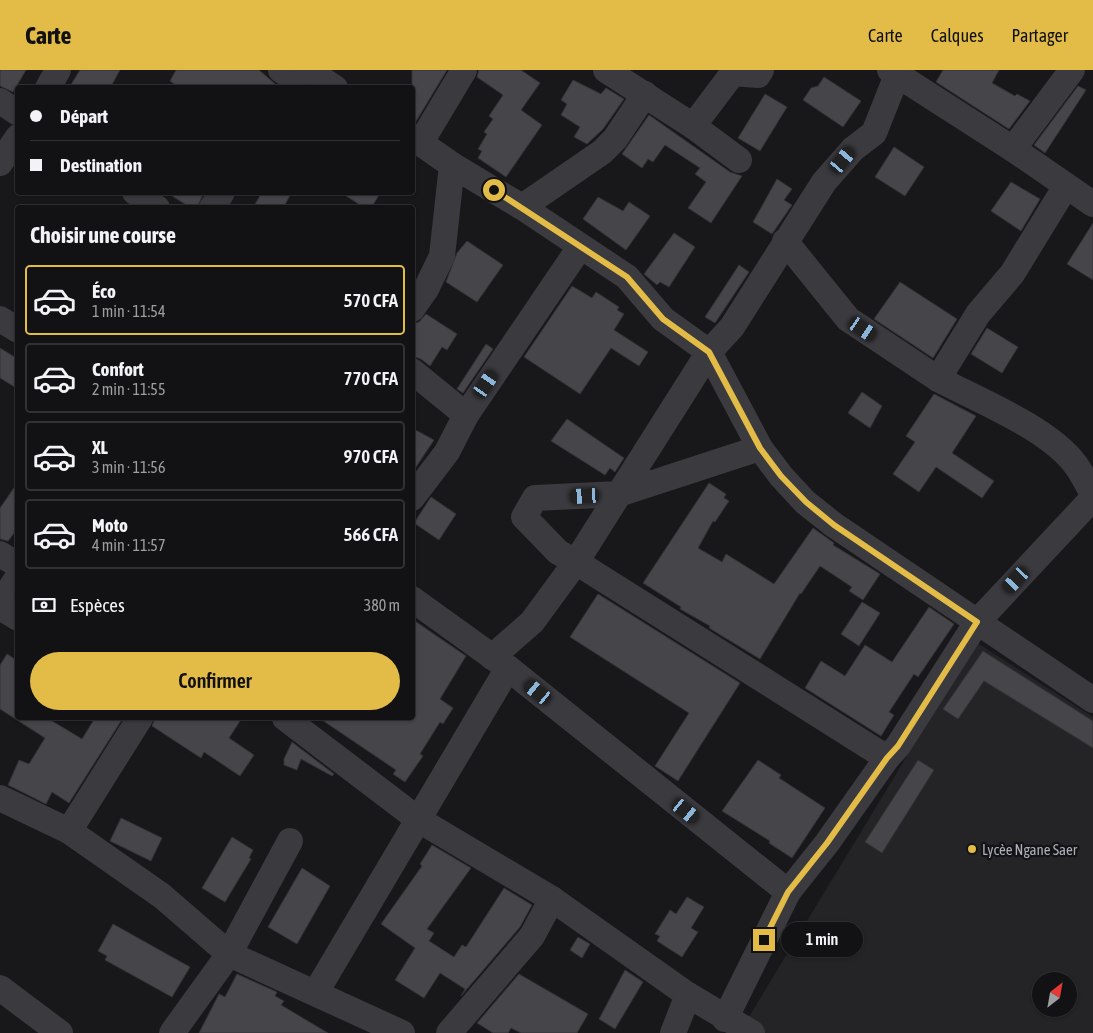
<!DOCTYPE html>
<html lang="fr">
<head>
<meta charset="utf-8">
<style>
  :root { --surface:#121214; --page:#1b1b1d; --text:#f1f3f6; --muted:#9c9ea0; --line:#313234; --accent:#e3bb47 }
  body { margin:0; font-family:"Asap Condensed",sans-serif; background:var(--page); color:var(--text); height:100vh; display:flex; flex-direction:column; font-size:19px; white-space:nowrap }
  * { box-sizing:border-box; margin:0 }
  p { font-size:16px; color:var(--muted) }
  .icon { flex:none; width:28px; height:28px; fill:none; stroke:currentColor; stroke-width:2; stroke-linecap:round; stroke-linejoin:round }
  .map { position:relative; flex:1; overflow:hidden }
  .panel { position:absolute; left:15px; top:135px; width:400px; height:515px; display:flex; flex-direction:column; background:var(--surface); border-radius:5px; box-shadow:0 1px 4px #0004,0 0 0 1px var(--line) }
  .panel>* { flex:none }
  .guide { position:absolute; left:15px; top:15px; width:400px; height:110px; border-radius:5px; box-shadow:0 1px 4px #0004,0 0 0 1px var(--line); display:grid; align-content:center; height:110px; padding:0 15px; background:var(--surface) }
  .needle { width:32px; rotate:31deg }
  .fabs { position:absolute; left:1032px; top:902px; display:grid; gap:10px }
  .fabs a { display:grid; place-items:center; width:45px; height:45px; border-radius:50%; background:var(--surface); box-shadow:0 1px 4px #0004,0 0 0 1px var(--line); font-size:25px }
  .end { position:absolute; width:22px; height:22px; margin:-11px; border:6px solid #e3bb47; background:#111; box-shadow:0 0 0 2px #111 }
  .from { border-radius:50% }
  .bubble { position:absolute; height:35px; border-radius:18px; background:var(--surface); box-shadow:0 1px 4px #0004,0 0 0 1px var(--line); font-size:16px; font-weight:600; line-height:35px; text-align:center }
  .car { position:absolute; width:15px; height:30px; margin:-15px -8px; border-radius:6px; box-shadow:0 0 4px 1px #0007; background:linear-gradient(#222 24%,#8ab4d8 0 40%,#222 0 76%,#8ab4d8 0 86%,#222 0) }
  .guide b { display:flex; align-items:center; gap:18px; height:48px; font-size:19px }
  .guide b+b { border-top:1px solid var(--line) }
  .guide i { width:12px; height:12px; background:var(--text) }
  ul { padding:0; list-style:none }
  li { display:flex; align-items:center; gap:15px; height:70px; margin:0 10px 8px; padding:0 5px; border:2px solid var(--line); border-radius:5px }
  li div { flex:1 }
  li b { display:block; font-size:19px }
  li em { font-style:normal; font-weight:600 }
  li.selected { border-color:var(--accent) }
  li>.icon { width:45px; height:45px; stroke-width:1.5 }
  h2 { padding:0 15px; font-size:22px; line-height:60px }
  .pay { display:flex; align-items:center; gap:12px; height:55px; padding:0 15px; font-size:19px }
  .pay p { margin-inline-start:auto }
  .action { display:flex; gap:10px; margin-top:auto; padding:10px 15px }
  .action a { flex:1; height:58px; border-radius:30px; background:var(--accent); color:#111; font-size:20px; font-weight:600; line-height:58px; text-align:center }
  header { display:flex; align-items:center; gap:30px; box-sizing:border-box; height:70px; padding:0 25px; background:var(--accent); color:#111 }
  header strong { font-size:24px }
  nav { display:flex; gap:28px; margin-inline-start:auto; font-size:18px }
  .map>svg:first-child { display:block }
</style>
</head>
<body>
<header>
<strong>Carte</strong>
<nav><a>Carte</a><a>Calques</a><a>Partager</a></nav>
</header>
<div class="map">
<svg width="1093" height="963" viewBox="0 0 1093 963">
  <rect width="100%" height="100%" fill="#18181a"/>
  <path fill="#242427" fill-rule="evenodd" d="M976,572L1093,647V963H759L744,955ZM1041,911H1069V939H1041Z"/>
  <g fill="#46454a" stroke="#333236">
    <polygon points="0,0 26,0 13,22 0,16"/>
    <polygon points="80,0 120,0 110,18 69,18"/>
    <polygon points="176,0 259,0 280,18 180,18 170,11"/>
    <polygon points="412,0 447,0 415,53 412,52"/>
    <polygon points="479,0 521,0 540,13 521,40 542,55 506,107 478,88 482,81 478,79 487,64 484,62 493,49 489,46 503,25 477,7"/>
    <polygon points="943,0 999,0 992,13 1015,26 1017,24 1030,31 1009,59 936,12"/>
    <polygon points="824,7 861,31 843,57 803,30 811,18 818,16"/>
    <polygon points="573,10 601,24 606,18 624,29 603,59 587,74 574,67 580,57 561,45 567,34 561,30"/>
    <polygon points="1078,16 1086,20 1045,83 1034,75"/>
    <polygon points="765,24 787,37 760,81 738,68"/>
    <polygon points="649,45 730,102 742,106 711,153 688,138 706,112 695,104 700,98 665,75 653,92 648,89 642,98 622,84"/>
    <polygon points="894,77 924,97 905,126 875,107"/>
    <polygon points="777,109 792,119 784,130 792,135 772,164 753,152"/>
    <polygon points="1011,112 1040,129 1021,161 991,141"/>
    <polygon points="166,122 204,122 197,138 191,138"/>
    <polygon points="262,122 292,122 283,138 253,138"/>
    <polygon points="340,122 381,122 371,138 365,138"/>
    <polygon points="598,127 623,141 629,132 650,146 626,180 583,149"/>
    <polygon points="1093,153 1093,210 1067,194"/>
    <polygon points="674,163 695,177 669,217 660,212 657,215 644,204"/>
    <polygon points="467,171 503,195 477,232 446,212 457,183"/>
    <polygon points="739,195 749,202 715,253 705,247"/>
    <polygon points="900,212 957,249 933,288 874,249"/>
    <polygon points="572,216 592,228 596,222 619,237 617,240 624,244 614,260 648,282 639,296 611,278 580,324 524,287"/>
    <polygon points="426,244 457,264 447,280 442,277 430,296 421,289 412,286 412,254 419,252"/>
    <polygon points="987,258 1018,277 1002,303 971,284"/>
    <polygon points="486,274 493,279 463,323 457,319"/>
    <polygon points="0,278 18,289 18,319 0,308"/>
    <polygon points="862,322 882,336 870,358 848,343"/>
    <polygon points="934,324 976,346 952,383 994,411 982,428 936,397 919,422 893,404 915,372 906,366"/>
    <polygon points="567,349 624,388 615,402 610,398 605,405 551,371"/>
    <polygon points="412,358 434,370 412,403"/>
    <polygon points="18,412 18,458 8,471 0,469 0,438"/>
    <polygon points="709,413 726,424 724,428 729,431 715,452 713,451 698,478 722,492 726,484 774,514 813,458 834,473 833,475 880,504 863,530 849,521 852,517 820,496 801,524 800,523 760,589 709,558 710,556 680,539 681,537 643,513"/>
    <polygon points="431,427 456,444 439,470 414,453"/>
    <polygon points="598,524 740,613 678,711 655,696 689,643 570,567"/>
    <polygon points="862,532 880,543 859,576 841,564"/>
    <polygon points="929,537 954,554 918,607 914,604 889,642 894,645 881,666 805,618 821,591 845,606 865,575 892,592"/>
    <polygon points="412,549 466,586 440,629 453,638 443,654 440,652 420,684 423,686 405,712 393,704 396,700 319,648 412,648"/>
    <polygon points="983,581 1093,651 1093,678 984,611 958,649 943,639"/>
    <polygon points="7,584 18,591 18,648 47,648 82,669 95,648 123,648 69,733 52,722 46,734 8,715 19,690 29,694 45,668 0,639 0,595"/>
    <polygon points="155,648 242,648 229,668 254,685 240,706 204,682 201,688 152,656"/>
    <polygon points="292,672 334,704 332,706 301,689 297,700 284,695 284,689"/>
    <polygon points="758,690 781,705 779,708 825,738 792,788 769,773 770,771 722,741"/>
    <polygon points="918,690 934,700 882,783 865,772"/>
    <polygon points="121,748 162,768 151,791 110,771"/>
    <polygon points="232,767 253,780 249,788 251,789 225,832 202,818"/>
    <polygon points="432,775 471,798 427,859 434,863 429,871 454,887 462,875 466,877 504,818 532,835 520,857 461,926 465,919 440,903 424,928 395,910 415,878 381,854 422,796 420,794"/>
    <polygon points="302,798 330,816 297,874 268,857"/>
    <polygon points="687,827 704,837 691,858 698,862 682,887 657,871 660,866 655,864 670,840 676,844"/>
    <polygon points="113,854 190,897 172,927 105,890 107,886 98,881"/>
    <polygon points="578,867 590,874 582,888 570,880"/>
    <polygon points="625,900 643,912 615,959 599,949"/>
    <polygon points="237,904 277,922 275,926 284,931 281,935 328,963 199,963 219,924 225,927"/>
    <polygon points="519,904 588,944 577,963 521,963 511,958 508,963 493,963 477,953"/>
  </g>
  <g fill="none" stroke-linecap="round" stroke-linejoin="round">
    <g stroke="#3a3a3f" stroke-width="26">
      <polyline points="281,0 298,11"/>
      <polyline points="308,0 335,18"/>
      <polyline points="606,0 693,56"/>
      <polyline points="890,0 1013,79 1093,134"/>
      <polyline points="48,18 58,0"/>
      <polyline points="0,31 18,43"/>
      <polyline points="412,67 452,95 522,137 627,207 663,249 709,282 760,378 781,406 805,432 834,455 1093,630"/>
      <polyline points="421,72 464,0"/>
      <polyline points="1013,79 1072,0"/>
      <polyline points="739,90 693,56 733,3 758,5 761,0"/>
      <polyline points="0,93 18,67"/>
      <polyline points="135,122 157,138"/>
      <polyline points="522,137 602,82 615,69 645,24"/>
      <polyline points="212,138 222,122"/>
      <polyline points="785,171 848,249 938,309 978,244 1012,204 1066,116"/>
      <polyline points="412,239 426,219 442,186 452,95"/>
      <polyline points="0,249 18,260"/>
      <polyline points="412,301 466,345"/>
      <path d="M938,309C978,330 1048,358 1075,394C1082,403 1087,414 1093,424"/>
      <polyline points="760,378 619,424 535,428 524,447 558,482 576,492 709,282 732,257 824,112 853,79 874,63 899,0"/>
      <polyline points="412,428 447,382 466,345 580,177"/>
      <polyline points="0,484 18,495"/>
      <polyline points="412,529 508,598 788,822 725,949"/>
      <polyline points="0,534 18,507"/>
      <polyline points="0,537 18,548"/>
      <polyline points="492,587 532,552 576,492 887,688"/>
      <polyline points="285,648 419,750 552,829 688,925"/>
      <polyline points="0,728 69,761 162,826 229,884 402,963"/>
      <polyline points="69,761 140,648"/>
      <polyline points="788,822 827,773 887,688 898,676 977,552 1093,428"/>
      <polyline points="0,918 60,963"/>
      <polyline points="316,922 508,598"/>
      <polyline points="172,963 229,884 290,771"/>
      <polyline points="449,963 532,866 552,829"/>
      <polyline points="673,963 688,925 752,963"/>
    </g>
  </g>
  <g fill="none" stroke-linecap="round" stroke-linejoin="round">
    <polyline stroke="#e3bb47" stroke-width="6" points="494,120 627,207 663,249 709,282 760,378 781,406 806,432 834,455 977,552 898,676 887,688 827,773 788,822 764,870"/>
  </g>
  <circle fill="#e3bb47" stroke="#131315" stroke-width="2" cx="972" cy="779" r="5"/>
  <g text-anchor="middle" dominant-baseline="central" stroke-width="4.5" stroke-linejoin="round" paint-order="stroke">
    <g font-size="15" fill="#acafb9" stroke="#131315" text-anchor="start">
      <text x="982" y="779">Lycèe Ngane Saer</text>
    </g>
  </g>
</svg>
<div class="fabs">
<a><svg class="needle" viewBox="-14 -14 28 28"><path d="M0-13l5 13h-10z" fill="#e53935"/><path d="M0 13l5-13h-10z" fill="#9c9ea0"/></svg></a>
</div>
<i class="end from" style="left:494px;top:120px"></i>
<i class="end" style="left:764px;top:870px"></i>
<div class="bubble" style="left:781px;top:852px;width:82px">1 min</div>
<i class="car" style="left:843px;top:90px;rotate:40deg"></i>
<i class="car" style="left:863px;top:259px;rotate:124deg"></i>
<i class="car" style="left:486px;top:314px;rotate:35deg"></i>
<i class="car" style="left:585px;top:426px;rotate:267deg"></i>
<i class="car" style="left:1016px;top:510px;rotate:223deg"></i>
<i class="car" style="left:538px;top:622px;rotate:309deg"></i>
<i class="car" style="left:686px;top:741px;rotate:129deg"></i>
<div class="guide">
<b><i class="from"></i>Départ</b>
<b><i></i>Destination</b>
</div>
<section class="panel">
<h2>Choisir une course</h2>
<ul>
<li class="selected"><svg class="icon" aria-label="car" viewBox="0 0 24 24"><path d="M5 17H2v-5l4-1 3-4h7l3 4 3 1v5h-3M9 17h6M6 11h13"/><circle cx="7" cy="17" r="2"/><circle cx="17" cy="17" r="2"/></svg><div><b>Éco</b><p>1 min · 11:54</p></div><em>570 CFA</em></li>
<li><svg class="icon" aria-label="car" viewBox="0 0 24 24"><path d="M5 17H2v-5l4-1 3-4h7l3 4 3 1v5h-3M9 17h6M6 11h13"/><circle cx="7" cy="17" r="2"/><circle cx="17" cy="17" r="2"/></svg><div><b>Confort</b><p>2 min · 11:55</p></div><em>770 CFA</em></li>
<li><svg class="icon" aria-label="car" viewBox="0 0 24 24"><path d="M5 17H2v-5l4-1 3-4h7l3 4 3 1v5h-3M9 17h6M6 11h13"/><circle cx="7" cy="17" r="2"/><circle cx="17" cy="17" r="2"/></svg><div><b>XL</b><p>3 min · 11:56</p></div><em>970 CFA</em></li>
<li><svg class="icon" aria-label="car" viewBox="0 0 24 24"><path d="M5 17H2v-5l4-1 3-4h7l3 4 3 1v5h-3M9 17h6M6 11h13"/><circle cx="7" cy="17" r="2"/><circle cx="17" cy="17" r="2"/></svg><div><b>Moto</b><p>4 min · 11:57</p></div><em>566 CFA</em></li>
</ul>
<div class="pay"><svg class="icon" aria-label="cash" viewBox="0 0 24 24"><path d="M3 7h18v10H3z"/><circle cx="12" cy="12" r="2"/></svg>Espèces<p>380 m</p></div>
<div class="action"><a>Confirmer</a></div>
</section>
</div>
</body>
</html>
